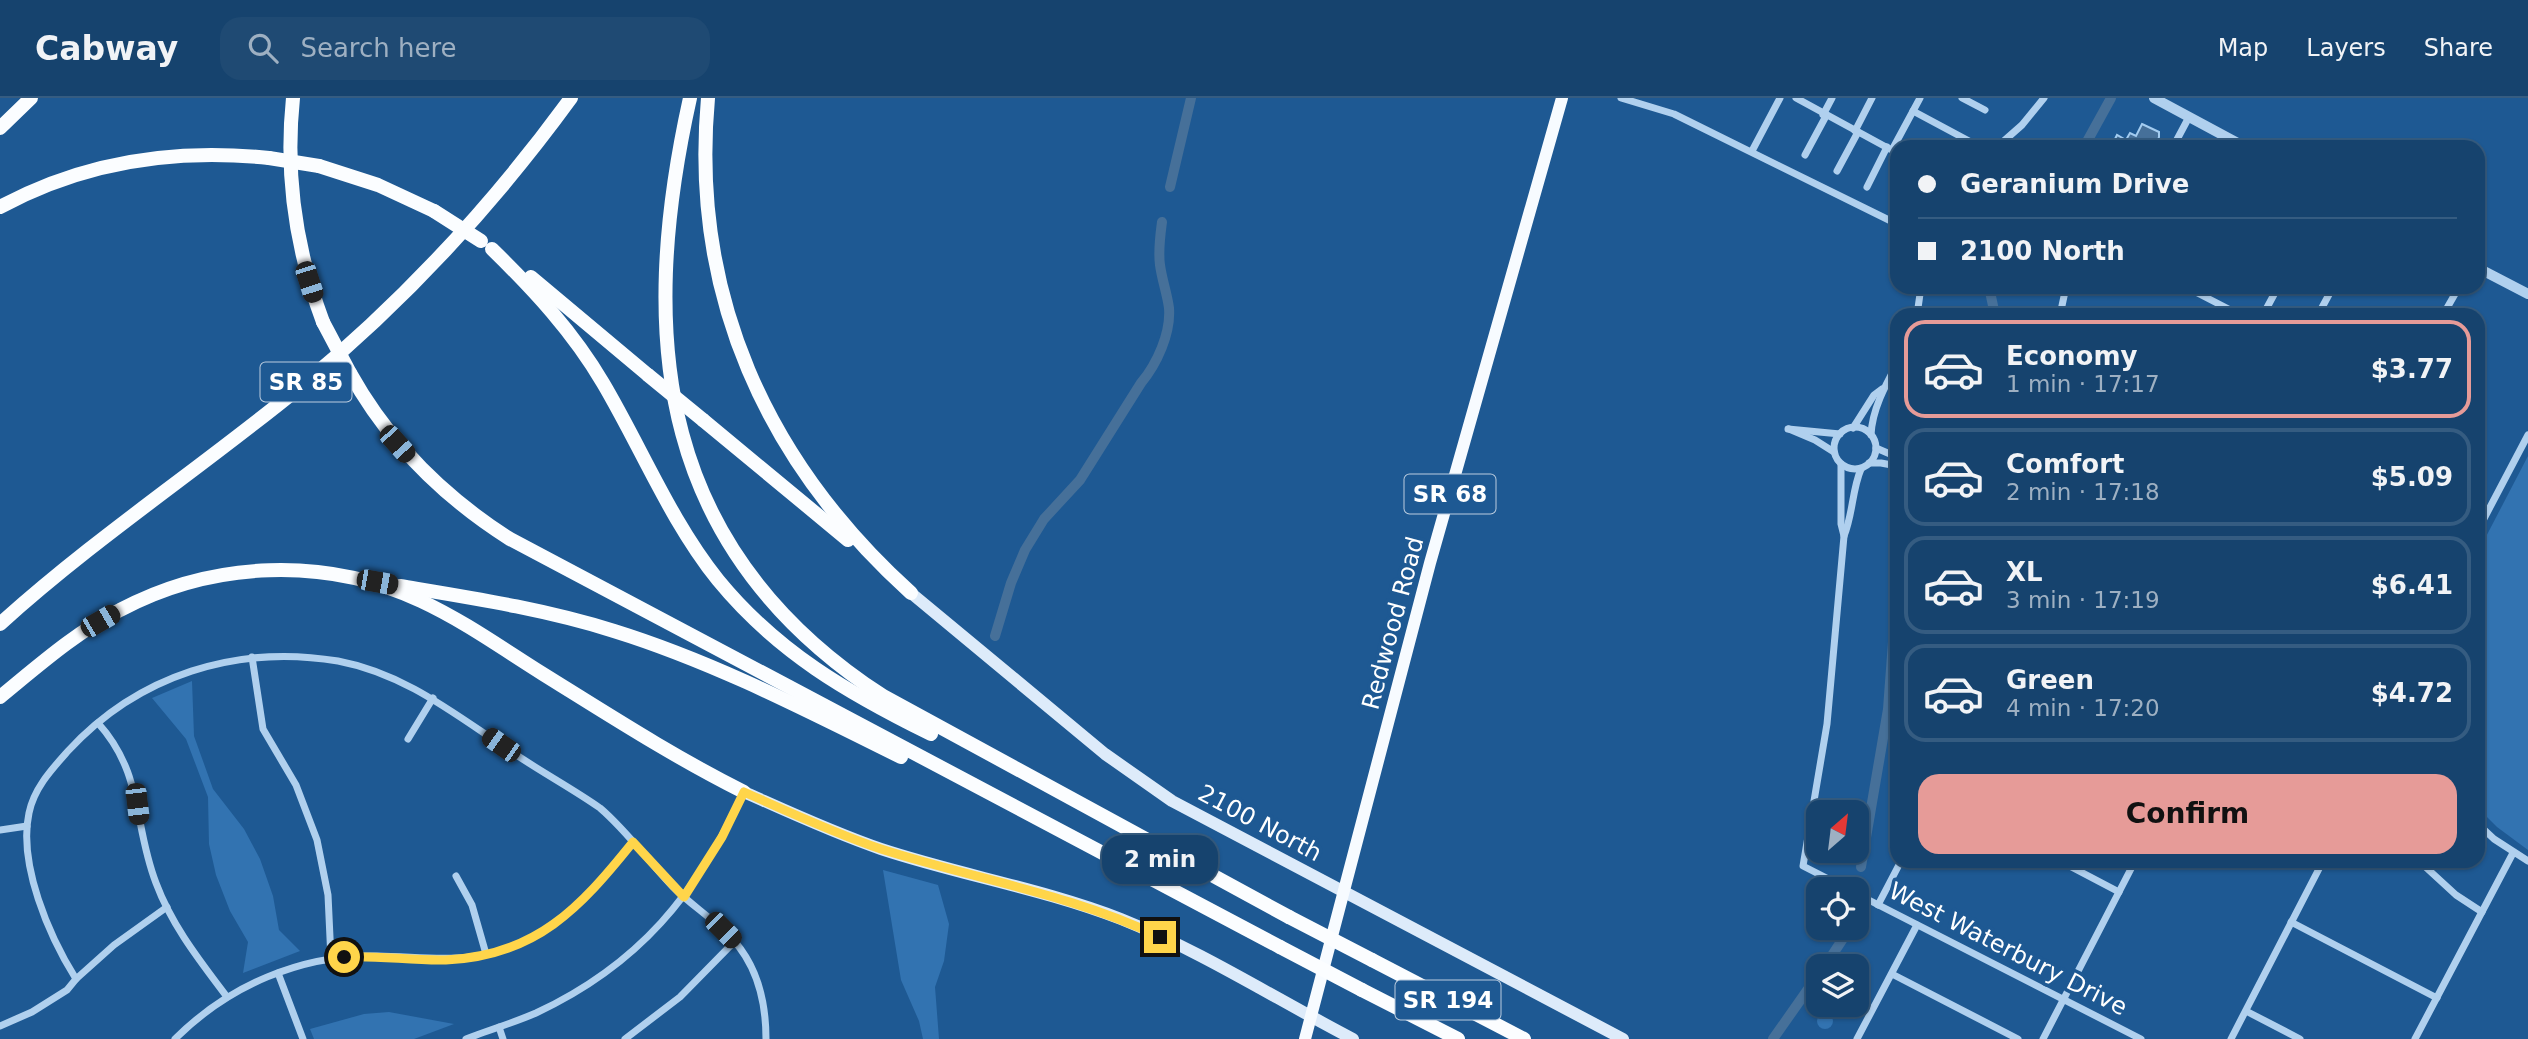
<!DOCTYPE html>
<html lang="en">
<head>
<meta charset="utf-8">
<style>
  :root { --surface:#16436e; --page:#1f4a73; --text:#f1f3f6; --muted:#9eb0c2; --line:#355c81; --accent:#e69b98 }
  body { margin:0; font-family:"DejaVu Sans",sans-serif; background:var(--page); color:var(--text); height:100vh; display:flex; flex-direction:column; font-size:26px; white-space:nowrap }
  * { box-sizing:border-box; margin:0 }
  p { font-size:23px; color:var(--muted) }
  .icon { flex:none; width:38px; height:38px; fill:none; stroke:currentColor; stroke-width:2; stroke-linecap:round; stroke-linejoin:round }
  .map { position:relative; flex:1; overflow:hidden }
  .sheet { position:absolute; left:1890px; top:210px; width:595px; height:560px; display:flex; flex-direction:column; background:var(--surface); border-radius:21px; box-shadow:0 2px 5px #0004,0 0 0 2px var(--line) }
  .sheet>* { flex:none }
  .banner { position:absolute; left:1890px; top:42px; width:595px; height:154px; border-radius:21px; box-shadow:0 2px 5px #0004,0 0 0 2px var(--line); display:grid; align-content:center; height:154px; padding:0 28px; background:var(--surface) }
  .needle { width:46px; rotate:28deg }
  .buttons { position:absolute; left:1806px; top:702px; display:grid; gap:14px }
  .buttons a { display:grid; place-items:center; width:63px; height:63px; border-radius:14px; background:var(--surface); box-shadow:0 2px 5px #0004,0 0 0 2px var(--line); font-size:35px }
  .end { position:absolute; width:32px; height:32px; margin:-16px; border:9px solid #ffd54a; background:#111; box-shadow:0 0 0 4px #111 }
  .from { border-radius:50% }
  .bubble { position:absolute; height:49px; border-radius:21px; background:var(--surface); box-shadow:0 2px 5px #0004,0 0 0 2px var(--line); font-size:23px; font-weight:700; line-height:49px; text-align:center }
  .car { position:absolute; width:21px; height:42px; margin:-21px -10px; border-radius:9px; box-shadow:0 0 5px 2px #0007; background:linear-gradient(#222 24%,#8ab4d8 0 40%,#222 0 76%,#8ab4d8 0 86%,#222 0) }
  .banner b { display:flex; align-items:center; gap:24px; height:66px; font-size:26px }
  .banner b+b { border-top:2px solid var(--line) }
  .banner i { width:18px; height:18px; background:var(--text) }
  ul { padding:12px 0 0; list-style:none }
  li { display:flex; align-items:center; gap:21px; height:98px; margin:0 14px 10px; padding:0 14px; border:4px solid var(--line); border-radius:21px }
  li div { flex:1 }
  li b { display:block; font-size:26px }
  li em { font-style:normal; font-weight:700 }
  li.selected { border-color:var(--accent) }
  li>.icon { width:63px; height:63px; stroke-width:1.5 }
  .action { display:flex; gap:14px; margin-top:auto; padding:14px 28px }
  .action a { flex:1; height:80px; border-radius:21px; background:var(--accent); color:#111; font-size:28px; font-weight:700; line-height:80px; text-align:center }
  header { display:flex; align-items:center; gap:42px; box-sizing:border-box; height:98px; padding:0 35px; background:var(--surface); border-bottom:2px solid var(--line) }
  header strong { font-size:33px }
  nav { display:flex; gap:38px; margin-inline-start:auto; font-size:24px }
  .search { width:490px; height:63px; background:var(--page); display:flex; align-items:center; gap:18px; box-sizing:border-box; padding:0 24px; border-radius:21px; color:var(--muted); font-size:26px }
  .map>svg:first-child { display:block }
</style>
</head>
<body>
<header>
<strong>Cabway</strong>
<div class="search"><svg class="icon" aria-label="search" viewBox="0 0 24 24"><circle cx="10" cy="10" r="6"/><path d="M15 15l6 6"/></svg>Search here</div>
<nav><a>Map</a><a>Layers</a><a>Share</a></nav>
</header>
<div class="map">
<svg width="2528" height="941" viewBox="0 0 2528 941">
  <rect width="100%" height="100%" fill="#1e5993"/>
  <g fill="#3273b1">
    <polygon points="2528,358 2528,752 2497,729 2478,710 2478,454"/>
    <polygon points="192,583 194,638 213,691 244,731 260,761 273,798 279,832 300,853 243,875 248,844 230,813 216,777 209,746 208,699 186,641 152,600"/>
    <polygon points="883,772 938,787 949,826 944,863 935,889 939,941 923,941 919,923 901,882"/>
    <polygon points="389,914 454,926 414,941 314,941 310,931 364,916"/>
    <circle cx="1825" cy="923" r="8"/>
  </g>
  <polygon fill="#467099" stroke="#a3ccf0" stroke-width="2" points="2142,26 2159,34 2159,39 2155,49 2111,49 2117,37 2126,42 2130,35 2136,38"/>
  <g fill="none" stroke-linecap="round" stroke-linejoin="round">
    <g stroke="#467099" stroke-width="10">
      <polyline points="2084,49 2111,0"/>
      <polyline points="1170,89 1191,0"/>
      <polyline points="1989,189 1995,217"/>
      <path d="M995,538L1011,485L1025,452L1044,421L1080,382L1141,285C1157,266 1171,235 1169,210C1167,195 1162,182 1160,167C1158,153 1160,139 1162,124"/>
      <polyline points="1861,769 1888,611 1897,490"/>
      <polyline points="1825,868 1850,830"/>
      <polyline points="1773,941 1818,877"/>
    </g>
    <g stroke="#b0d0ee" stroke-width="7">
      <polyline points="1621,0 1674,16 1897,126"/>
      <polyline points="1796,0 1897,55"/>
      <polyline points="1962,0 1985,12"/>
      <polyline points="1913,13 1969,43"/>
      <polyline points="1823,17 1832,0"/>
      <polyline points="1855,33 1872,0"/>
      <polyline points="1997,49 2022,27 2044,0"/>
      <polyline points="2173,49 2189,19"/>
      <polyline points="1892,52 1920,0"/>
      <polyline points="1752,53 1780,0"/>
      <polyline points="1805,57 1826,18"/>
      <polyline points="1837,73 1858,34"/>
      <polyline points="1867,89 1887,49"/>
      <polyline points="2186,189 2240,217"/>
      <polyline points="1917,217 1921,189"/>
      <polyline points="2060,217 2066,189"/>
      <polyline points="2263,217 2278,189"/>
      <polyline points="2318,217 2333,189"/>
      <polyline points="2443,217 2459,189"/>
      <circle cx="1855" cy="350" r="21"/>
      <polyline points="1853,330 1874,297 1882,291"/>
      <polyline points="1788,331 1840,336"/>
      <polyline points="1789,331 1815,342 1834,354"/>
      <path d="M1871,337C1872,312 1885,288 1897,266"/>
      <polyline points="1876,350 1897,359"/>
      <polyline points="1869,365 1881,365 1897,368"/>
      <polyline points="1841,366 1841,426 1844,438"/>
      <polyline points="2478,432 2528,337"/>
      <polyline points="252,559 263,631 296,687 317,742 328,797 331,861"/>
      <path d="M98,625C144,676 133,726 156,785C172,828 200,863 227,899"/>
      <polyline points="408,641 433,600"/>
      <polyline points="2478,726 2494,741 2528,763"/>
      <polyline points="0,732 27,728"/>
      <polyline points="2060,763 2119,794"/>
      <polyline points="2419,763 2456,797 2482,814"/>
      <polyline points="456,778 472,807 486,856"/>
      <path d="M1848,791L1803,768L1827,626L1844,438C1853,416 1852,392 1861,371"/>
      <polyline points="1857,796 2141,941"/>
      <polyline points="1878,807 1901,763"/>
      <polyline points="2291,824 2437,900"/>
      <polyline points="278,875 303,941"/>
      <polyline points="1892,876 2018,941"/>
      <path d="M76,881C49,838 18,766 29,715C34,690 52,671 68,653C138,577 237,546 338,563C407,576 458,619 515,656C543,675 573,691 600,710C627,733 648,763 673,789C688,804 706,816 722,831C755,859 766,898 766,941"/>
      <polyline points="2246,913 2300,941"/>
      <polyline points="0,928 32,914 67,892 76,881 114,847 167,809"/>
      <polyline points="499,929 503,941"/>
      <path d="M175,941C228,888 301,856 377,858C434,859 473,869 529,841C573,819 602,782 633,744"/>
      <path d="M466,941C489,932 513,925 536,915C639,867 697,796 744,694"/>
      <polyline points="625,941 680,899 735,843"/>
      <polyline points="1857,941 1917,827"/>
      <polyline points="2043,941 2135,763"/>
      <polyline points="2231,941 2323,763"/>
      <polyline points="2415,941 2513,755"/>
    </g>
    <g stroke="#b0d0ee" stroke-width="10">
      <polyline points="2154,0 2245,49"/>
      <polyline points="2478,170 2528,196"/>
    </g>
    <g stroke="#ddebfa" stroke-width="12">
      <polyline points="911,495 1105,656 1172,703 1623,941"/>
      <path d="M744,694C789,714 834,735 881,751C960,777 1044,791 1121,821C1201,853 1276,901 1353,941"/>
    </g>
    <polyline stroke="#f7fbff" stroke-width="12" points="1305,941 1430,465 1562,0"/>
    <g stroke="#fbfdff" stroke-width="14">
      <path d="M293,0C285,76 296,152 323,224"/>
      <path d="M690,0C636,243 659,453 883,598L1289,819"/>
      <path d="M708,0C690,196 766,364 911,495"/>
      <polyline points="0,30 31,0"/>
      <polyline points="319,68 378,87 434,113"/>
      <path d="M0,109C85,63 174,50 269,60"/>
      <path d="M492,151C534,192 573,234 603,285C642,351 670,422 718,482C777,554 848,595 931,636"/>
      <polyline points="531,179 648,277"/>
      <path d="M350,275C389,345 442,398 510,441L1280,849"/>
      <polyline points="703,322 848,442"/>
      <path d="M400,488C472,500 544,511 614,533C714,564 808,613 901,659"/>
      <path d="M0,526C95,440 201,370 300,289C402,205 493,107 571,0"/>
      <path d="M0,599C38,568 76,534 120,512C212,463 325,458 421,503C464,523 503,551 543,576C609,617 674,659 744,694"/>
      <polyline points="1372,862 1524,941"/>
      <polyline points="1362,892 1458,941"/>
    </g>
    <g stroke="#fbfdff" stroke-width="14">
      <polyline points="269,60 319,68"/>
      <polyline points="434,113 481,143"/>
      <polyline points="323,224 350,275"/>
      <polyline points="648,277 703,322"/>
      <polyline points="1289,819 1372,862"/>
      <polyline points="1280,849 1362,892"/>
    </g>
  </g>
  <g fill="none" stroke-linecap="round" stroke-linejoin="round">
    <path stroke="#ffd54a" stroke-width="9" d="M344,859C378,857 412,863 446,862C536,858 580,810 633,744L684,799L722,739L744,694C789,714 834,735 881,751C974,781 1071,796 1160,839"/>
  </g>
  <g text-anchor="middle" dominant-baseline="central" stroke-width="7" stroke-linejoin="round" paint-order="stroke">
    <g fill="#1e5993" stroke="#bccddf" stroke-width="2">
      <rect x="260.5" y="264.5" width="91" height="39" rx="5"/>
      <rect x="1404.5" y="376.5" width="91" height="39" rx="5"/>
      <rect x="1395.5" y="882.5" width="105" height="39" rx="5"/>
    </g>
    <g font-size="23" font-weight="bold" fill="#fff">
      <text x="306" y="284">SR 85</text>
      <text x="1450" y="396">SR 68</text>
      <text x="1448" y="902">SR 194</text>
    </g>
    <g font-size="24" fill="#fff" stroke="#1e5993">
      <text transform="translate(1393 525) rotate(-75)">Redwood Road</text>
      <text transform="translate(1260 725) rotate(28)">2100 North</text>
      <text transform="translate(2008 851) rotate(27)">West Waterbury Drive</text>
    </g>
  </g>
</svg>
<div class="buttons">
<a><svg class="needle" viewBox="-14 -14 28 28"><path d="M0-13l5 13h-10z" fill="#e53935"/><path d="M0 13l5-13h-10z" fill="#9eb0c2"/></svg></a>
<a><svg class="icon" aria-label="locate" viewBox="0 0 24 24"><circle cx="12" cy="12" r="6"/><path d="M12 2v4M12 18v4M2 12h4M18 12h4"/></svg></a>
<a><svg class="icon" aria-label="layers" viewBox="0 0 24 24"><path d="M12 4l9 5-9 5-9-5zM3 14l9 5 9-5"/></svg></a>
</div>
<i class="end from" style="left:344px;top:859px"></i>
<i class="end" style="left:1160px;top:839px"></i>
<div class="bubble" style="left:1102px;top:737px;width:116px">2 min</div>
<i class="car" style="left:309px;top:184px;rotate:162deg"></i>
<i class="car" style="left:397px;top:346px;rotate:138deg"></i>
<i class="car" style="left:377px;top:484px;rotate:100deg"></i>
<i class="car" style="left:100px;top:523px;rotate:60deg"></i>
<i class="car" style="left:501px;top:647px;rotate:305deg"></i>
<i class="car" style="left:137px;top:706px;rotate:173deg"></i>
<i class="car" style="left:723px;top:832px;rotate:135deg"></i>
<div class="banner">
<b><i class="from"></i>Geranium Drive</b>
<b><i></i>2100 North</b>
</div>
<section class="sheet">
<ul>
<li class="selected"><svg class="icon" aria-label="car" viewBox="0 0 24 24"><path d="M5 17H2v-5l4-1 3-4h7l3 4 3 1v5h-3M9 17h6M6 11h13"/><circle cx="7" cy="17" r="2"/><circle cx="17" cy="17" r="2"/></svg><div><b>Economy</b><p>1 min · 17:17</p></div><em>$3.77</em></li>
<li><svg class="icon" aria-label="car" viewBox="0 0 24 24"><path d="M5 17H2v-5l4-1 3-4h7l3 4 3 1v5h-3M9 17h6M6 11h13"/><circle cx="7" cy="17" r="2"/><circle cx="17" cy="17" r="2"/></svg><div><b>Comfort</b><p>2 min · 17:18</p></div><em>$5.09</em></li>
<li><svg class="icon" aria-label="car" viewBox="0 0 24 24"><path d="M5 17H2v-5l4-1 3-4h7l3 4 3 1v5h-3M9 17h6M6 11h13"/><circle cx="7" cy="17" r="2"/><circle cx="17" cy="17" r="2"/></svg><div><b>XL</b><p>3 min · 17:19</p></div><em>$6.41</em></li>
<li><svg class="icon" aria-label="car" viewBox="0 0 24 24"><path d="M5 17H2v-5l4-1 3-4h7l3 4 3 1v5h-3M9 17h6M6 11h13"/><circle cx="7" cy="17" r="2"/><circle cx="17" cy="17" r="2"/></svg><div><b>Green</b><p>4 min · 17:20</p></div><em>$4.72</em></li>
</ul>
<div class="action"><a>Confirm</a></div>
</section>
</div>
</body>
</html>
